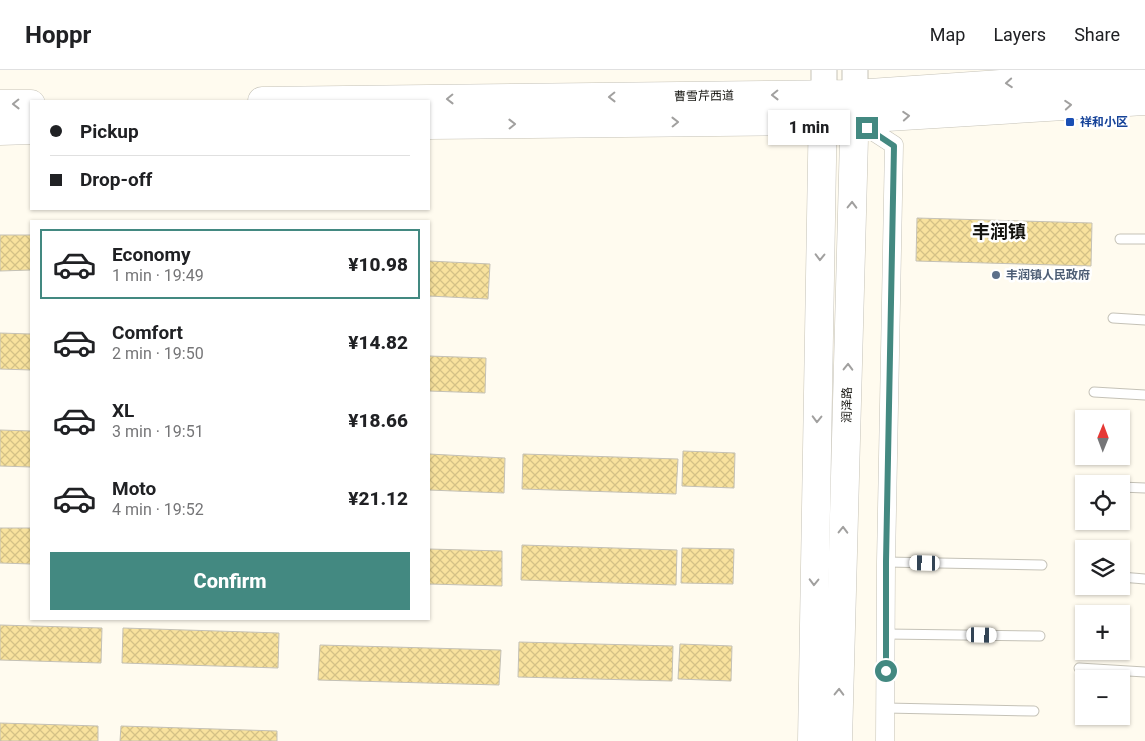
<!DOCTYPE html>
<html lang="en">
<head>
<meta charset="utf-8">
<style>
  :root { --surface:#fff; --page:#f6f6f6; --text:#202124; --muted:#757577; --line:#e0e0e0; --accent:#438981 }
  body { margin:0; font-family:Roboto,"Noto Sans SC",sans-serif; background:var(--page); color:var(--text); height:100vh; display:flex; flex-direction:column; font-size:19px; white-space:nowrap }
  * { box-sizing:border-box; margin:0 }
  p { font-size:16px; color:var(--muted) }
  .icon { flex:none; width:28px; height:28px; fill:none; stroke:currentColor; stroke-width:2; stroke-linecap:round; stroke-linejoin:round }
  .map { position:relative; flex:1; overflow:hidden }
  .panel { position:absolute; left:30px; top:150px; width:400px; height:400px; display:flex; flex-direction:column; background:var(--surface); border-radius:0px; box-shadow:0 1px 4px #0004 }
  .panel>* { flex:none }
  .guide { position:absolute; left:30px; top:30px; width:400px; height:110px; border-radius:0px; box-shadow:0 1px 4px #0004; display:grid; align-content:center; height:110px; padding:0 20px; background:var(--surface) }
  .needle { width:32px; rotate:1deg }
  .buttons { position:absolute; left:1075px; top:340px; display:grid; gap:10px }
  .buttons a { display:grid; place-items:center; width:55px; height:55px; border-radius:0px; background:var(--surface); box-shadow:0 1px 4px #0004; font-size:25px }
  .end { position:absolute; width:22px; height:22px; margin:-11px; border:6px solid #438981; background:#fff; box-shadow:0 0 0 2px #fff }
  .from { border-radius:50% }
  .bubble { position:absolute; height:35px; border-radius:0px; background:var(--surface); box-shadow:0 1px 4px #0004; font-size:16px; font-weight:800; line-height:35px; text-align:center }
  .car { position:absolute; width:15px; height:30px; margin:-15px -8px; border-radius:6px; box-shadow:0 0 4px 1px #0007; background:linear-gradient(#fff 24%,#345 0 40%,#fff 0 76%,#345 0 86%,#fff 0) }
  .guide b { display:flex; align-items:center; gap:18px; height:48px; font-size:19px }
  .guide b+b { border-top:1px solid var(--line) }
  .guide i { width:12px; height:12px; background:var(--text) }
  ul { padding:9px 0 0; list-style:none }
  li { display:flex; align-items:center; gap:15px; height:70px; margin:0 10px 8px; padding:0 10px; border:2px solid transparent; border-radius:0px }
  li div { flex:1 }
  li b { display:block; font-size:19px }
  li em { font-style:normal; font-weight:800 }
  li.selected { border-color:var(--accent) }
  li>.icon { width:45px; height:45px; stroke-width:1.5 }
  .cta { display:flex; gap:10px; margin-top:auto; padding:10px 20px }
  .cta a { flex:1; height:58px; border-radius:0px; background:var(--accent); color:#fff; font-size:20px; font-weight:800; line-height:58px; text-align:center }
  header { display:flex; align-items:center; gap:30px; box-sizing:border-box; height:70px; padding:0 25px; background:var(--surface); border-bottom:1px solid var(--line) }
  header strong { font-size:24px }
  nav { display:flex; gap:28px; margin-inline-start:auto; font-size:18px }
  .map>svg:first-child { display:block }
</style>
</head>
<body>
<header>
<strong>Hoppr</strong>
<nav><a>Map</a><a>Layers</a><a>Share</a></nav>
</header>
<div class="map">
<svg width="1145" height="671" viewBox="0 0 1145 671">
  <defs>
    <pattern id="building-cross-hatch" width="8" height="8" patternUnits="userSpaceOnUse" patternTransform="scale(1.25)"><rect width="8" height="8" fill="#f8e29d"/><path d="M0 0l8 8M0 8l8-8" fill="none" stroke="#d4c186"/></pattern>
  </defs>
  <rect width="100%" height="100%" fill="#fffbef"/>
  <g fill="url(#building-cross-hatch)" stroke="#c4c1b6">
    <polygon points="917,148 1092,153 1091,196 916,191"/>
    <polygon points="0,165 31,165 31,200 0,201"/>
    <polygon points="429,191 490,194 488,229 429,226"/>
    <polygon points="0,263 31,264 31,300 0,299"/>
    <polygon points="429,286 486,288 485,323 429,321"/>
    <polygon points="0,360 31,361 31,397 0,396"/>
    <polygon points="683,381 735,383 734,418 682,416"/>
    <polygon points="429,384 505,388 504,423 429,420"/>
    <polygon points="523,384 678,389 676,424 522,419"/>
    <polygon points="0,458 31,458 31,494 0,493"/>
    <polygon points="522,475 677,480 676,515 521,510"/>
    <polygon points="682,478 734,479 733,514 681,513"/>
    <polygon points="429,479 502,481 502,516 429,514"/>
    <polygon points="0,555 102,558 101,593 0,590"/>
    <polygon points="123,558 279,563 278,598 122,593"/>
    <polygon points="519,572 673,576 672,611 518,607"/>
    <polygon points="680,574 732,576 731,611 678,609"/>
    <polygon points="320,575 501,580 499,615 318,610"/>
    <polygon points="0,653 98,656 98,671 0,671"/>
    <polygon points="121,656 277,661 277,671 120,671"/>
  </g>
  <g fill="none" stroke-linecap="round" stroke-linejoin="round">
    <defs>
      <g id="lane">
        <polyline points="1120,169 1145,169"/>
        <polyline points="1113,248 1145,250"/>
        <polyline points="1094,322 1145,325"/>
        <polyline points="1121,417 1145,418"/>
        <polyline points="886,492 1042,495"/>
        <polyline points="1081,505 1084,505"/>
        <polyline points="1121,507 1145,509"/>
        <polyline points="886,564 1040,566"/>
        <polyline points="1079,598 1145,602"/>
        <polyline points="886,638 1034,641"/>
      </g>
      <polyline id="street" points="854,49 894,75 886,492 885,671"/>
      <g id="secondary">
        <polyline points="855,0 855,24"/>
        <polyline points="824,24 824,0"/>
      </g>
      <g id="primary">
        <polyline points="262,31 855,24 1145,4"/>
        <polyline points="0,34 31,34"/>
        <polyline points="429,55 822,51 1145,31"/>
        <polyline points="0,61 31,60"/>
        <polyline points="812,671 823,33"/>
        <polyline points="838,671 855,30"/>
      </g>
    </defs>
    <use href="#lane" stroke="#c5c2b7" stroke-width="11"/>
    <use href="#street" stroke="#c5c2b7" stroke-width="19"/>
    <use href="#secondary" stroke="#c5c2b7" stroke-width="27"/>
    <use href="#primary" stroke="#c5c2b7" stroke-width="29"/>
    <use href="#lane" stroke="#fff" stroke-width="9"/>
    <use href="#street" stroke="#fff" stroke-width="18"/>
    <use href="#secondary" stroke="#fff" stroke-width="25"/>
    <use href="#primary" stroke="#fff" stroke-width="28"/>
  </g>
  <defs><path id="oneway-chevron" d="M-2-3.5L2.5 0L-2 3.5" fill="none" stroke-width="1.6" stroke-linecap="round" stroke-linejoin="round" transform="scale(1.25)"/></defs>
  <g stroke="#a1a09f">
    <use href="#oneway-chevron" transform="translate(1009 13) rotate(176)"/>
    <use href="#oneway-chevron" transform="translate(775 25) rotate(179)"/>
    <use href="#oneway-chevron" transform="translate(612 27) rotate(179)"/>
    <use href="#oneway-chevron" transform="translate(450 29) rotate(179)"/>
    <use href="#oneway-chevron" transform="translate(16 34) rotate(179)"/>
    <use href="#oneway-chevron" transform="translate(1068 35) rotate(-4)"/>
    <use href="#oneway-chevron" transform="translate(906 46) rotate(-4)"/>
    <use href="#oneway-chevron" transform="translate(675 52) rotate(-1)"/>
    <use href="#oneway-chevron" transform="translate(512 54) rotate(-1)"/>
    <use href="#oneway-chevron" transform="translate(852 135) rotate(-89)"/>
    <use href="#oneway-chevron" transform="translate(820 187) rotate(91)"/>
    <use href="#oneway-chevron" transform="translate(848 297) rotate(-89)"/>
    <use href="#oneway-chevron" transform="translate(817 349) rotate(91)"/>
    <use href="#oneway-chevron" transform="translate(843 460) rotate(-89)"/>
    <use href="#oneway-chevron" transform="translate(814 512) rotate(91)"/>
    <use href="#oneway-chevron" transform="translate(839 622) rotate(-89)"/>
  </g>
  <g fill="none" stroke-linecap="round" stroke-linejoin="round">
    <polyline stroke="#438981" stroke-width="6" points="867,58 894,76 886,492 886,601"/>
  </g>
  <rect fill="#1a4fb4" stroke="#fff" stroke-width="2" x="1065" y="47" width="10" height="10" rx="2.5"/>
  <circle fill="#5c6f8a" stroke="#fff" stroke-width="2" cx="996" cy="205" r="5"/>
  <g text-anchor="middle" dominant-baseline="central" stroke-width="5" stroke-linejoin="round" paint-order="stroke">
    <g font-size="12" fill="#13120e" stroke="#fff">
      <text transform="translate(704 26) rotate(-1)">曹雪芹西道</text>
      <text transform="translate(847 335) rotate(-89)">润泽路</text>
    </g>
    <g font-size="12" font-weight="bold" fill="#164399" stroke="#fff" text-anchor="start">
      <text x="1080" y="52">祥和小区</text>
    </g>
    <g font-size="12" font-weight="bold" fill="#4e5e75" stroke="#fff" text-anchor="start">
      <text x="1006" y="205">丰润镇人民政府</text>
    </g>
    <g font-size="18" font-weight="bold" fill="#13120e" stroke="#fff">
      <text x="999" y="161">丰润镇</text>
    </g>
  </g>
</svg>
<div class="buttons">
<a><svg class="needle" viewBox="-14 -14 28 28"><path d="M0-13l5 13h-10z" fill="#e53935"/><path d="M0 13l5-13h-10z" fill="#757577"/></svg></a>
<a><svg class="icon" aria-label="locate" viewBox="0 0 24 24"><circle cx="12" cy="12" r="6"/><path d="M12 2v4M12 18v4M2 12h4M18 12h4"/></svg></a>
<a><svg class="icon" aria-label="layers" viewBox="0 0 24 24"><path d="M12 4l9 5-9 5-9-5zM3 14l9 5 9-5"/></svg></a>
<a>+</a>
<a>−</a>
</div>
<i class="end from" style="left:886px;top:601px"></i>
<i class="end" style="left:867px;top:58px"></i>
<div class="bubble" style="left:768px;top:40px;width:82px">1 min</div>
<i class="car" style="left:925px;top:493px;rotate:271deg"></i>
<i class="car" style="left:982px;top:565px;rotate:91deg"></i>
<div class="guide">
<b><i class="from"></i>Pickup</b>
<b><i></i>Drop-off</b>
</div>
<section class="panel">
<ul>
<li class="selected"><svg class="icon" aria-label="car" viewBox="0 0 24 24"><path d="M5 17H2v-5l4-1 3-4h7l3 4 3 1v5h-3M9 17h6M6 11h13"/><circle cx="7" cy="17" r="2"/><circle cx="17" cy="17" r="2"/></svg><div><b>Economy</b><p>1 min · 19:49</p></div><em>¥10.98</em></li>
<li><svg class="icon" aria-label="car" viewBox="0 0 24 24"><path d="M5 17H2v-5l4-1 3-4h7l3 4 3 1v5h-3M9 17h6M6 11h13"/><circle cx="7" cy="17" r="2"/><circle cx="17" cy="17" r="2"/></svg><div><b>Comfort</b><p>2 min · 19:50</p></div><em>¥14.82</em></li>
<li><svg class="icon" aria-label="car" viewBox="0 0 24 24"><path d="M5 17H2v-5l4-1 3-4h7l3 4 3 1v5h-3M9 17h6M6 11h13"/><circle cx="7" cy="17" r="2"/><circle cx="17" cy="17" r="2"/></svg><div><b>XL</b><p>3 min · 19:51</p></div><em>¥18.66</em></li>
<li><svg class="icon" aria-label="car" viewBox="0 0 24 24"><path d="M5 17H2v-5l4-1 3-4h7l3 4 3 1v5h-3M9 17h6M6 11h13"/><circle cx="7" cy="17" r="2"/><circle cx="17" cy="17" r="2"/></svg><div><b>Moto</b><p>4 min · 19:52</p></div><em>¥21.12</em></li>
</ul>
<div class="cta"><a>Confirm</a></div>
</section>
</div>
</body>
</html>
